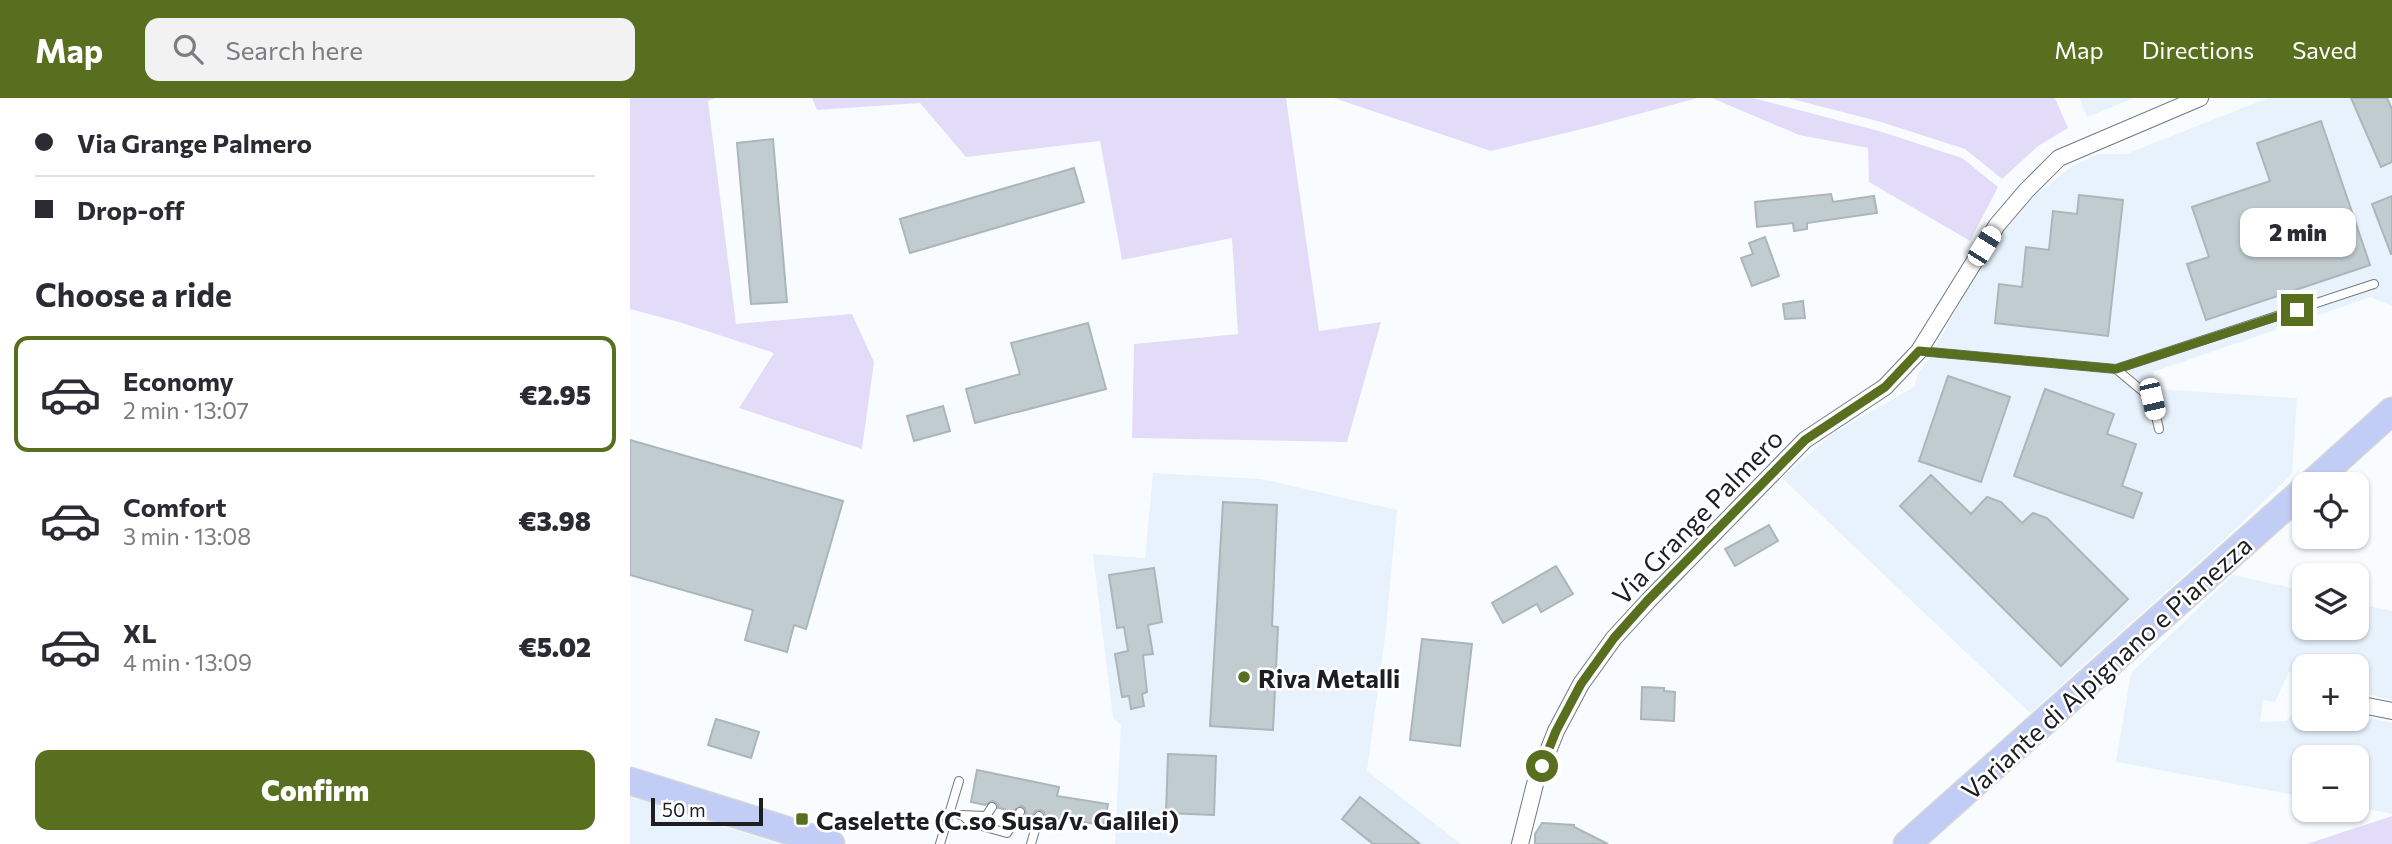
<!DOCTYPE html>
<html lang="en">
<head>
<meta charset="utf-8">
<style>
  :root { --surface:#fff; --page:#f2f2f3; --text:#2b2b33; --muted:#7c7c81; --line:#e1e1e2; --accent:#596f20 }
  body { margin:0; font-family:Commissioner,sans-serif; background:var(--page); color:var(--text); height:100vh; display:flex; flex-direction:column; font-size:26px; white-space:nowrap }
  * { box-sizing:border-box; margin:0 }
  p { font-size:23px; color:var(--muted) }
  .icon { flex:none; width:38px; height:38px; fill:none; stroke:currentColor; stroke-width:2; stroke-linecap:round; stroke-linejoin:round }
  .map { position:relative; flex:1; overflow:hidden }
  .panel { display:flex; flex-direction:column; background:var(--surface); width:630px }
  .panel>* { flex:none }
  .banner { display:grid; align-content:center; height:154px; padding:0 35px; background:var(--surface) }
  .fabs { position:absolute; left:1662px; top:374px; display:grid; gap:14px }
  .fabs a { display:grid; place-items:center; width:77px; height:77px; border-radius:14px; background:var(--surface); box-shadow:0 2px 5px #0004; font-size:35px }
  .scale { position:absolute; left:21px; bottom:18px; width:112px; box-sizing:border-box; padding-left:7px; border:4px solid #1c1e21; border-top:0; font-size:19px; line-height:24px; white-space:nowrap; color:#1c1e21; -webkit-text-stroke:5px #fff; paint-order:stroke }
  .end { position:absolute; width:32px; height:32px; margin:-16px; border:9px solid #596f20; background:#fff; box-shadow:0 0 0 4px #fff }
  .from { border-radius:50% }
  .bubble { position:absolute; height:49px; border-radius:14px; background:var(--surface); box-shadow:0 2px 5px #0004; font-size:23px; font-weight:800; line-height:49px; text-align:center }
  .car { position:absolute; width:21px; height:42px; margin:-21px -10px; border-radius:9px; box-shadow:0 0 5px 2px #0007; background:linear-gradient(#fff 24%,#345 0 40%,#fff 0 76%,#345 0 86%,#fff 0) }
  .banner b { display:flex; align-items:center; gap:24px; height:66px; font-size:26px }
  .banner b+b { border-top:2px solid var(--line) }
  .banner i { width:18px; height:18px; background:var(--text) }
  ul { padding:0; list-style:none }
  li { display:flex; align-items:center; gap:21px; height:116px; margin:0 14px 10px; padding:0 21px; border:4px solid transparent; border-radius:14px }
  li div { flex:1 }
  li b { display:block; font-size:26px }
  li em { font-style:normal; font-weight:800 }
  li.active { border-color:var(--accent) }
  li>.icon { width:63px; height:63px; stroke-width:1.5 }
  h2 { padding:0 35px; font-size:32px; line-height:84px }
  .primary-button { display:flex; gap:14px; margin-top:auto; padding:14px 35px }
  .primary-button a { flex:1; height:80px; border-radius:14px; background:var(--accent); color:#fff; font-size:28px; font-weight:800; line-height:80px; text-align:center }
  header { display:flex; align-items:center; gap:42px; box-sizing:border-box; height:98px; padding:0 35px; background:var(--accent); color:#fff }
  header strong { font-size:33px }
  nav { display:flex; gap:38px; margin-inline-start:auto; font-size:24px }
  .search { width:490px; height:63px; background:var(--page); display:flex; align-items:center; gap:18px; box-sizing:border-box; padding:0 24px; border-radius:14px; color:var(--muted); font-size:26px }
  main { display:flex; flex:1; min-height:0 }
  .map>svg:first-child { display:block }
</style>
</head>
<body>
<header>
<strong>Map</strong>
<div class="search"><svg class="icon" aria-label="search" viewBox="0 0 24 24"><circle cx="10" cy="10" r="6"/><path d="M15 15l6 6"/></svg>Search here</div>
<nav><a>Map</a><a>Directions</a><a>Saved</a></nav>
</header>
<main>
<section class="panel">
<div class="banner">
<b><i class="from"></i>Via Grange Palmero</b>
<b><i></i>Drop-off</b>
</div>
<h2>Choose a ride</h2>
<ul>
<li class="active"><svg class="icon" aria-label="car" viewBox="0 0 24 24"><path d="M5 17H2v-5l4-1 3-4h7l3 4 3 1v5h-3M9 17h6M6 11h13"/><circle cx="7" cy="17" r="2"/><circle cx="17" cy="17" r="2"/></svg><div><b>Economy</b><p>2 min · 13:07</p></div><em>€2.95</em></li>
<li><svg class="icon" aria-label="car" viewBox="0 0 24 24"><path d="M5 17H2v-5l4-1 3-4h7l3 4 3 1v5h-3M9 17h6M6 11h13"/><circle cx="7" cy="17" r="2"/><circle cx="17" cy="17" r="2"/></svg><div><b>Comfort</b><p>3 min · 13:08</p></div><em>€3.98</em></li>
<li><svg class="icon" aria-label="car" viewBox="0 0 24 24"><path d="M5 17H2v-5l4-1 3-4h7l3 4 3 1v5h-3M9 17h6M6 11h13"/><circle cx="7" cy="17" r="2"/><circle cx="17" cy="17" r="2"/></svg><div><b>XL</b><p>4 min · 13:09</p></div><em>€5.02</em></li>
</ul>
<div class="primary-button"><a>Confirm</a></div>
</section>
<div class="map">
<svg width="1762" height="746" viewBox="0 0 1762 746">
  <rect width="100%" height="100%" fill="#f9fcff"/>
  <g fill="#e7f2fc">
    <polygon points="1449,0 1504,0 1457,19"/>
    <polygon points="1638,0 1762,0 1762,208 1741,199 1523,274 1525,291 1667,300 1662,376 1597,439 1400,615 1152,380 1202,336 1284,289 1289,274 1299,261 1371,131 1401,101 1441,69 1468,56 1496,56"/>
    <polygon points="523,375 631,381 767,412 755,539 737,673 831,746 485,746 491,627 483,620 463,456 515,460"/>
    <polygon points="1603,477 1675,493 1675,530 1727,530 1727,505 1762,513 1762,602 1732,595 1732,587 1727,586 1727,569 1675,569 1675,572 1659,574 1645,604 1633,602 1630,624 1656,623 1664,614 1675,616 1675,621 1727,621 1727,617 1762,625 1762,716 1727,709 1727,660 1675,660 1675,699 1486,664 1501,575"/>
    <polygon points="0,700 11,702 149,746 0,746"/>
  </g>
  <g fill="#e3dcf9">
    <polygon points="0,0 86,0 78,3 106,226 222,216 244,264 232,351 109,310 144,255 49,224 0,211"/>
    <polygon points="182,0 656,0 689,233 751,224 717,344 502,340 504,246 608,236 602,140 492,162 470,43 336,59 290,5 187,12"/>
    <polygon points="704,0 1068,0 960,29 861,53"/>
    <polygon points="1082,0 1123,0 1249,33 1332,60 1368,89 1340,143 1239,84 1238,50 1169,37"/>
    <polygon points="1158,0 1425,0 1438,30 1408,48 1372,81 1335,51 1251,24"/>
    <polygon points="1762,718 1762,746 1677,746"/>
  </g>
  <g fill="#c1ccd1" stroke="#abb6ba" stroke-width="2">
    <polygon points="1721,0 1757,0 1762,11 1762,64 1751,69"/>
    <polygon points="1691,23 1740,167 1576,222 1557,166 1579,159 1562,109 1640,83 1627,45"/>
    <polygon points="143,41 157,204 121,206 107,45"/>
    <polygon points="444,70 454,104 280,155 270,121"/>
    <polygon points="1201,96 1203,104 1244,98 1247,115 1177,125 1177,131 1164,133 1163,125 1127,129 1125,104"/>
    <polygon points="1449,97 1493,102 1478,238 1365,225 1369,186 1392,189 1396,149 1419,152 1423,113 1447,116"/>
    <polygon points="1762,98 1762,156 1761,156 1742,106"/>
    <polygon points="1135,139 1149,178 1122,188 1111,160 1123,156 1119,145"/>
    <polygon points="1173,203 1175,220 1155,221 1153,206"/>
    <polygon points="458,225 476,291 345,325 336,291 390,276 381,245"/>
    <polygon points="1318,278 1380,299 1351,384 1289,363"/>
    <polygon points="1415,291 1484,316 1477,336 1506,346 1492,388 1512,395 1503,420 1384,378"/>
    <polygon points="313,308 320,333 284,343 277,318"/>
    <polygon points="0,342 213,403 176,531 164,527 157,554 115,542 123,512 0,477"/>
    <polygon points="1301,377 1341,416 1357,399 1371,404 1392,425 1403,415 1417,420 1498,501 1431,568 1270,408"/>
    <polygon points="593,404 647,407 642,528 648,529 643,632 580,628"/>
    <polygon points="1139,427 1148,443 1105,468 1095,451"/>
    <polygon points="926,468 943,496 911,514 907,506 873,525 862,505"/>
    <polygon points="524,470 532,524 518,527 523,556 513,557 517,594 512,596 514,608 501,611 499,598 492,599 485,556 498,553 494,529 487,530 479,477"/>
    <polygon points="792,541 842,546 830,648 780,642"/>
    <polygon points="1012,589 1034,590 1034,593 1045,594 1044,623 1011,621"/>
    <polygon points="86,621 129,634 121,660 78,647"/>
    <polygon points="538,656 586,658 584,717 536,715"/>
    <polygon points="347,672 429,689 427,698 478,706 474,727 415,719 414,714 410,712 405,713 403,717 396,716 395,710 391,708 383,713 368,710 368,706 363,703 355,707 341,704"/>
    <polygon points="730,699 790,746 743,746 712,721"/>
    <polygon points="912,725 944,727 944,729 978,746 905,746 905,736"/>
  </g>
  <g fill="none" stroke-linecap="round" stroke-linejoin="round">
    <defs>
      <g id="lane">
        <polyline points="1289,253 1486,271 1744,186"/>
        <polyline points="1486,271 1522,301 1529,331"/>
        <polyline points="330,717 356,718 362,709"/>
        <polyline points="332,717 341,725 377,735 390,714"/>
        <polyline points="310,746 329,683"/>
        <polyline points="401,746 409,718"/>
      </g>
      <g id="street">
        <polyline points="1727,606 1762,613"/>
        <polyline points="890,746 905,686 926,633 951,586 984,540 1019,502 1175,342 1255,289 1289,253 1367,127 1396,93 1429,60 1570,0"/>
      </g>
      <g id="primary">
        <polyline points="1680,387 1762,313"/>
        <polyline points="0,683 201,746"/>
        <polyline points="1277,746 1675,391"/>
      </g>
    </defs>
    <use href="#lane" stroke="#71787e" stroke-width="10"/>
    <use href="#street" stroke="#71787e" stroke-width="18"/>
    <use href="#primary" stroke="#d6d6d7" stroke-width="29"/>
    <use href="#lane" stroke="#fff" stroke-width="8"/>
    <use href="#street" stroke="#fff" stroke-width="16"/>
    <use href="#primary" stroke="#c2cdf5" stroke-width="26"/>
  </g>
  <g fill="none" stroke-linecap="round" stroke-linejoin="round">
    <polyline stroke="#596f20" stroke-width="9" points="912,668 926,633 951,586 984,540 1018,502 1175,342 1255,289 1289,253 1486,271 1667,212"/>
  </g>
  <g fill="#596f20" stroke="#fff" stroke-width="2.5">
    <circle cx="614" cy="579" r="7"/>
    <rect x="165" y="714" width="14" height="14" rx="3.5"/>
  </g>
  <g text-anchor="middle" dominant-baseline="central" stroke-width="5" stroke-linejoin="round" paint-order="stroke">
    <g font-size="26" fill="#1c1e21" stroke="#fff">
      <text transform="translate(1067 418) rotate(-46)">Via Grange Palmero</text>
      <text transform="translate(1476 569) rotate(-42)">Variante di Alpignano e Pianezza</text>
    </g>
    <g font-size="26" font-weight="bold" fill="#1c1e21" stroke="#fff" text-anchor="start">
      <text x="628" y="579">Riva Metalli</text>
      <text x="186" y="721">Caselette (C.so Susa/v. Galilei)</text>
    </g>
  </g>
</svg>
<div class="fabs">
<a><svg class="icon" aria-label="locate" viewBox="0 0 24 24"><circle cx="12" cy="12" r="6"/><path d="M12 2v4M12 18v4M2 12h4M18 12h4"/></svg></a>
<a><svg class="icon" aria-label="layers" viewBox="0 0 24 24"><path d="M12 4l9 5-9 5-9-5zM3 14l9 5 9-5"/></svg></a>
<a>+</a>
<a>−</a>
</div>
<div class="scale">50 m</div>
<i class="end from" style="left:912px;top:668px"></i>
<i class="end" style="left:1667px;top:212px"></i>
<div class="bubble" style="left:1610px;top:110px;width:116px">2 min</div>
<i class="car" style="left:1354px;top:148px;rotate:32deg"></i>
<i class="car" style="left:1522px;top:301px;rotate:167deg"></i>
</div>
</main>
</body>
</html>
